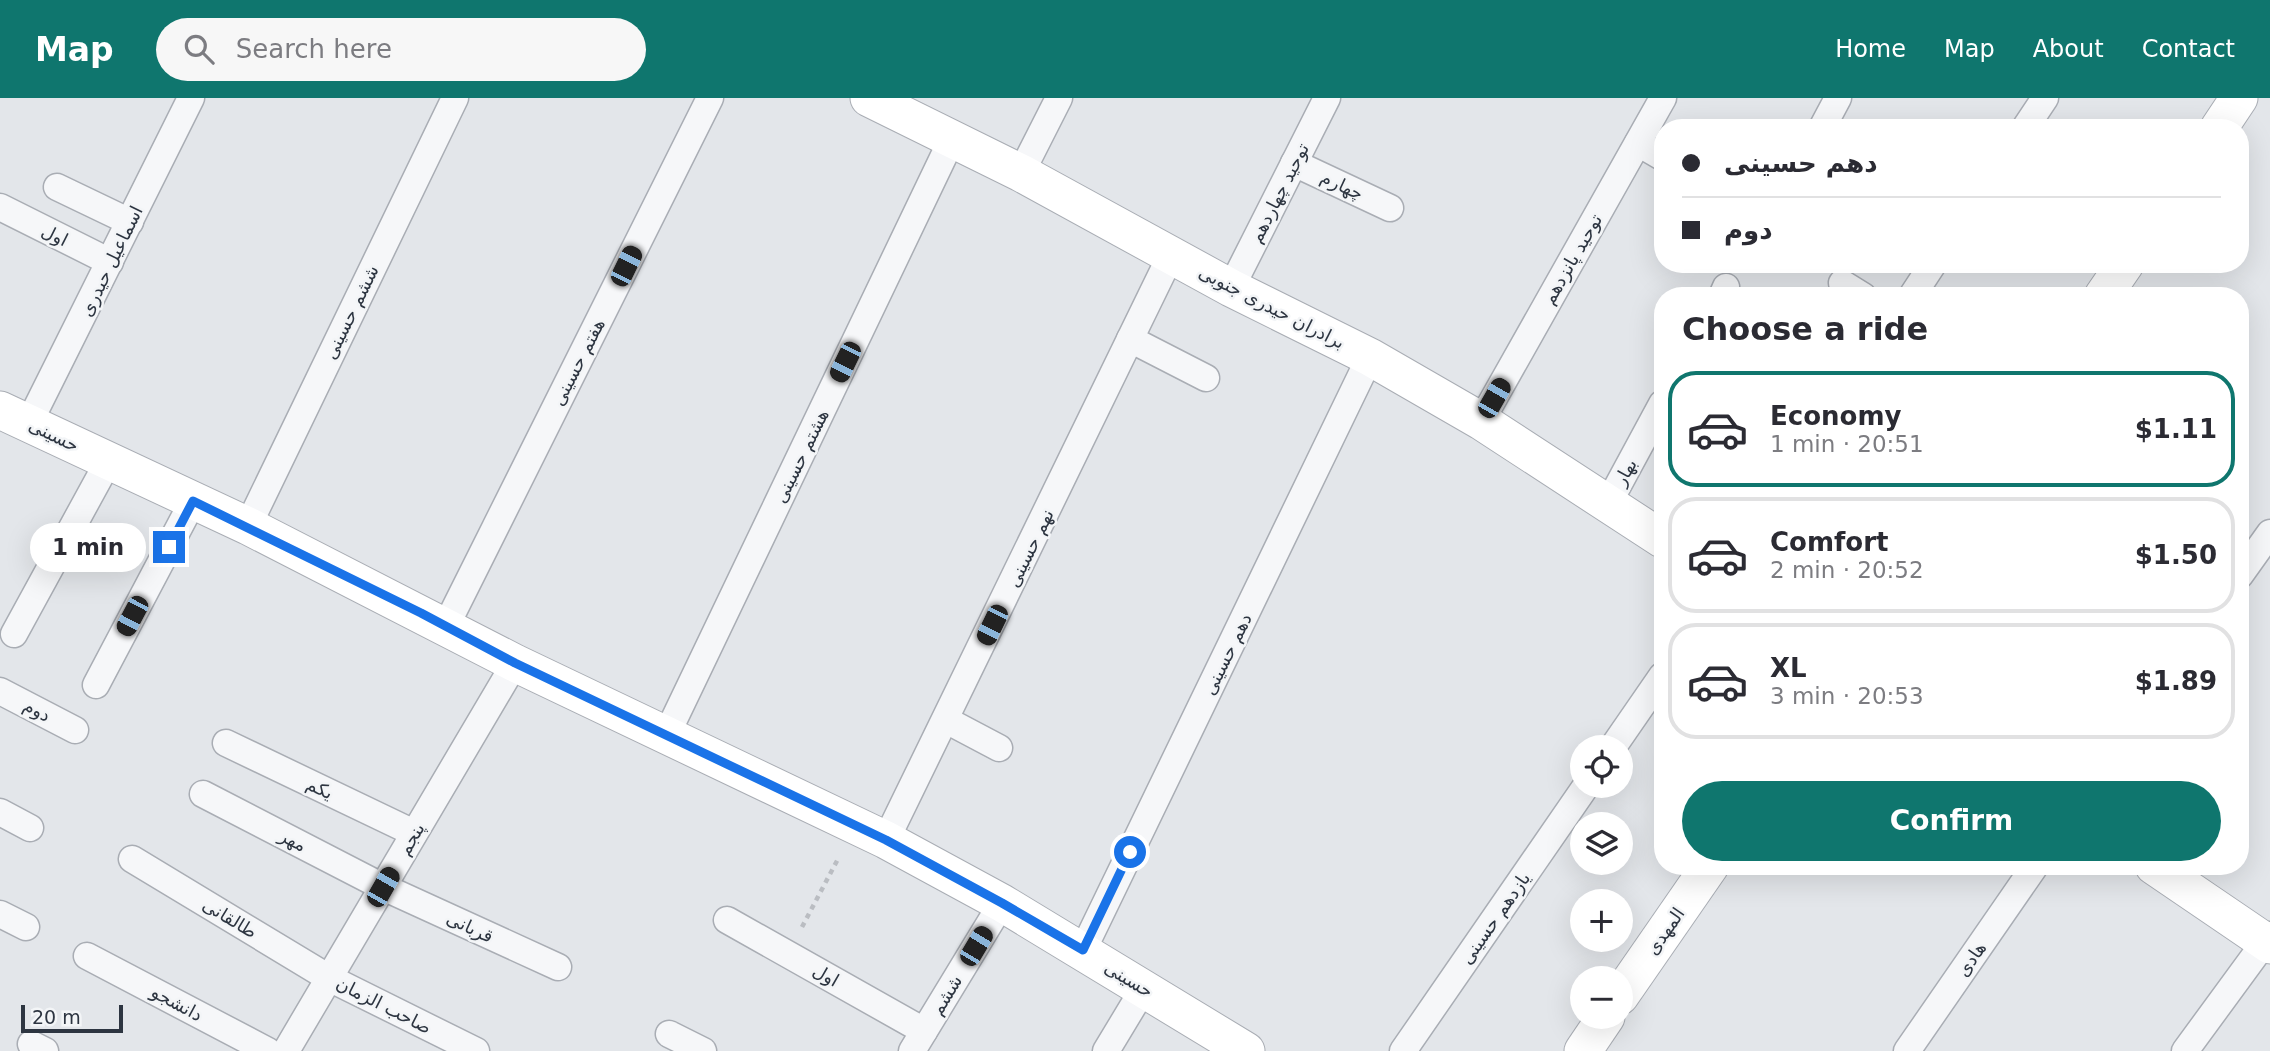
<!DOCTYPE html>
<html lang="en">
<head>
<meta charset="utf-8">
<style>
  :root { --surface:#fff; --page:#f7f7f7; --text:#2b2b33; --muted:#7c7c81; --line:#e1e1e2; --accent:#0f766e }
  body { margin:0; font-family:"DejaVu Sans","Noto Naskh Arabic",sans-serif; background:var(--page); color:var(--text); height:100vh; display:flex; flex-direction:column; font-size:26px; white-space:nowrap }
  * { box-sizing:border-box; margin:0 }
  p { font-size:23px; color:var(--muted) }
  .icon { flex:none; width:38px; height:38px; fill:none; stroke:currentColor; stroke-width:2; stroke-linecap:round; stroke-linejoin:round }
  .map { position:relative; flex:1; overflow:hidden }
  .drawer { position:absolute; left:1654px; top:189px; width:595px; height:588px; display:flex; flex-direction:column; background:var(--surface); border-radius:28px; box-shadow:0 7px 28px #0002 }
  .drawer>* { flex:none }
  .guide { position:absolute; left:1654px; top:21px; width:595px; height:154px; border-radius:28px; box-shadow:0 7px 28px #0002; display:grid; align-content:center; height:154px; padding:0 28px; background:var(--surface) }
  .fabs { position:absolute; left:1570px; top:637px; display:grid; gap:14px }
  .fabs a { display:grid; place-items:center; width:63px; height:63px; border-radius:50%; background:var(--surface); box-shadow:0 7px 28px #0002; font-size:35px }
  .scale { position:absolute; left:21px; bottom:18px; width:102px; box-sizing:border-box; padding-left:7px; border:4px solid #2d3541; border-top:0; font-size:19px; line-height:24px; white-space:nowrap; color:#2d3541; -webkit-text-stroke:5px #f3f5f7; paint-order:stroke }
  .end { position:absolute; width:32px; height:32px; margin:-16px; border:9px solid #1a73e8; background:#fff; box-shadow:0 0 0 4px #fff }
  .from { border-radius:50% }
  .bubble { position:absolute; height:49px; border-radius:24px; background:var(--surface); box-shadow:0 7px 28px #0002; font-size:23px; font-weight:700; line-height:49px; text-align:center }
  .car { position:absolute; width:21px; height:42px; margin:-21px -10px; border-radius:9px; box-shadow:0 0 5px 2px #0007; background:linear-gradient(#222 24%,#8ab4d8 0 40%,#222 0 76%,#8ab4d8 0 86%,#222 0) }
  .guide b { display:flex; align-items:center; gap:24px; height:66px; font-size:26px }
  .guide b+b { border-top:2px solid var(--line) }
  .guide i { width:18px; height:18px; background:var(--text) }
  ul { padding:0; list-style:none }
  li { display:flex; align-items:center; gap:21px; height:116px; margin:0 14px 10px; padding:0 14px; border:4px solid var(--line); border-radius:28px }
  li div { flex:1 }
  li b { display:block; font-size:26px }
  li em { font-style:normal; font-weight:700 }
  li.current { border-color:var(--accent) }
  li>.icon { width:63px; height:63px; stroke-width:1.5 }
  h2 { padding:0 28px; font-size:32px; line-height:84px }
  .primary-button { display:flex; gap:14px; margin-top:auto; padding:14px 28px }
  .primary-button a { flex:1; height:80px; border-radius:42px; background:var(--accent); color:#fff; font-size:28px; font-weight:700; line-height:80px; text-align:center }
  header { display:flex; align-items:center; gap:42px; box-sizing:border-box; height:98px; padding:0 35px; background:var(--accent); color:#fff }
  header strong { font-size:33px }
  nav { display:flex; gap:38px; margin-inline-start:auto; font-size:24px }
  .search { width:490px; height:63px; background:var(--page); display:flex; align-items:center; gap:18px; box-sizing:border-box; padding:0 24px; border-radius:38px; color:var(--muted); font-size:26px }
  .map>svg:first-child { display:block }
</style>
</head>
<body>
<header>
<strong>Map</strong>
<div class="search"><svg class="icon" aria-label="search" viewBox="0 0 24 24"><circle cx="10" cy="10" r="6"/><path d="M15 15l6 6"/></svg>Search here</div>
<nav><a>Home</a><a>Map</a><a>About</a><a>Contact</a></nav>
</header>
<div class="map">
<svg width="2270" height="953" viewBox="0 0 2270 953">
  <rect width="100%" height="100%" fill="#e3e6ea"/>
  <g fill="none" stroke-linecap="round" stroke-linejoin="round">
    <defs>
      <g id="street">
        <polyline points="1822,30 1838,0"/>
        <polyline points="2025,30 2045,0"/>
        <polyline points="1638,45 1662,59"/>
        <polyline points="1294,65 1390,110"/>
        <polyline points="1021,75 1059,0"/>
        <polyline points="57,89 130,124"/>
        <polyline points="0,109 110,164"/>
        <polyline points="1842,185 1863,198"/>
        <polyline points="1231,190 1327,0"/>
        <polyline points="1722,198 1726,189"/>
        <polyline points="1912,198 1933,166"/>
        <polyline points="1130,241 1206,280"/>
        <polyline points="1481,323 1663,0"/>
        <polyline points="29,325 191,0"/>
        <polyline points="1608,406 1662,306"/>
        <polyline points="248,428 455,0"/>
        <polyline points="2240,477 2270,435"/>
        <polyline points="446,528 710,0"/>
        <polyline points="14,536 108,364"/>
        <polyline points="96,587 193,403"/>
        <polyline points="0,593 75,632"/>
        <polyline points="946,622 999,650"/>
        <polyline points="667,636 952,41"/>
        <polyline points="226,645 414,735"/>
        <polyline points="1613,649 1662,578"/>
        <polyline points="203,696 383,789 558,869"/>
        <polyline points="0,714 30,730"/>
        <polyline points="886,742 1171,157"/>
        <polyline points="132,761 329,880 476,953"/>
        <polyline points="0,816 26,829"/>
        <polyline points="727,822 924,933"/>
        <polyline points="1083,852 1370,259"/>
        <polyline points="87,858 268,953"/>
        <polyline points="669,936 703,953"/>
        <polyline points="31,946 45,953"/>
        <polyline points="286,953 515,565"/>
        <polyline points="912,953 1002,805"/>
        <polyline points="1106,953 1144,890"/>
        <polyline points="1403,953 1586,688"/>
        <polyline points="1907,953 2035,768"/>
        <polyline points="2185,953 2270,837"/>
      </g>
      <g id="secondary">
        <polyline points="869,0 1021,75 1231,190 1370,259 1481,323 1662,441"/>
        <polyline points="2219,30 2239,0"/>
        <polyline points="2103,198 2125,166"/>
        <polyline points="0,312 248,428 515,565 886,742 1002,805 1246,953"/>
        <polyline points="2154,768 2270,847"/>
        <polyline points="1620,898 1710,768"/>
        <polyline points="1583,953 1606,919"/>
      </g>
    </defs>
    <use href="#street" stroke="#a9adb4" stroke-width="29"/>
    <use href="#secondary" stroke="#a9adb4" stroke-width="39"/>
    <polyline stroke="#babdc2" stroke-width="4.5" stroke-dasharray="5 5" stroke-linecap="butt" points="802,829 839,759"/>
    <use href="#street" stroke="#f6f7f9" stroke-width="26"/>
    <use href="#secondary" stroke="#fff" stroke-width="37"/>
  </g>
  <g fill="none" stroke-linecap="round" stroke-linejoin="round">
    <polyline stroke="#1a73e8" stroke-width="9" points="169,449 193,403 421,515 515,565 886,742 1002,805 1083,852 1130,754"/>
  </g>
  <g text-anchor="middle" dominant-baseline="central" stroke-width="5" stroke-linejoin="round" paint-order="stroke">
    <g font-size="18" fill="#2d3541" stroke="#f3f5f7">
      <text transform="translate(1342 87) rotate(25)">چهارم</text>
      <text transform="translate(1279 95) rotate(-63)">توحید چهاردهم</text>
      <text transform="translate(55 137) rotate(27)">اول</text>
      <text transform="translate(1572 161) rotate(-60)">توحید پانزدهم</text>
      <text transform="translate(111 163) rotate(-64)">اسماعیل حیدری</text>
      <text transform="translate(1272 209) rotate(27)">برادران حیدری جنوبی</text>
      <text transform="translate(351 214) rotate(-64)">ششم حسینی</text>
      <text transform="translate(578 264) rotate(-63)">هفتم حسینی</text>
      <text transform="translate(54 337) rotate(26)">حسینی</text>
      <text transform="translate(801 358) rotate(-64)">هشتم حسینی</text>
      <text transform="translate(1625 374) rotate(-61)">بهار</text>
      <text transform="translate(1030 450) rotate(-64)">نهم حسینی</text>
      <text transform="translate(1227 556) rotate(-64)">دهم حسینی</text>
      <text transform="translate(37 612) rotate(27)">دوم</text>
      <text transform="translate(320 690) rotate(26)">یکم</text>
      <text transform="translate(411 741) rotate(-60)">پنجم</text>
      <text transform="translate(293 742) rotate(27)">مهر</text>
      <text transform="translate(230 820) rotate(31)">طالقانی</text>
      <text transform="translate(1495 820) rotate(-55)">یازدهم حسینی</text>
      <text transform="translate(470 829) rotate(25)">قربانی</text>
      <text transform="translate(1665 833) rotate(-55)">المهدی</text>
      <text transform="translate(1971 861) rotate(-55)">هادی</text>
      <text transform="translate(826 877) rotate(30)">اول</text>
      <text transform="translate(1129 881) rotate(31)">حسینی</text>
      <text transform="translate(946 897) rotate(-59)">ششم</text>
      <text transform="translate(177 905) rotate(28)">دانشجو</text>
      <text transform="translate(384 907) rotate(27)">صاحب الزمان</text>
    </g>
  </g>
</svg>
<div class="fabs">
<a><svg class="icon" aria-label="locate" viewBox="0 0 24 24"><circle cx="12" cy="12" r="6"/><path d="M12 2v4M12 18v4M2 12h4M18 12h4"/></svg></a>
<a><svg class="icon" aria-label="layers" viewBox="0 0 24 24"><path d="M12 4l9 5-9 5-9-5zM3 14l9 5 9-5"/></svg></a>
<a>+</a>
<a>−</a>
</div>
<div class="scale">20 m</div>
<i class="end from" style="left:1130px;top:754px"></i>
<i class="end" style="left:169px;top:449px"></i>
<div class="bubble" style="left:30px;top:425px;width:116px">1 min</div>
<i class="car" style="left:626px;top:168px;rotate:26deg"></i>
<i class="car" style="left:845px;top:264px;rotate:206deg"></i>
<i class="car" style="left:1494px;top:300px;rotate:30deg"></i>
<i class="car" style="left:132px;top:518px;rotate:208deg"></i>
<i class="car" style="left:992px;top:527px;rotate:206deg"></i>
<i class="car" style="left:383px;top:789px;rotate:30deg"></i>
<i class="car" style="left:976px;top:848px;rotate:31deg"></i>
<div class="guide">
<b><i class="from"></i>دهم حسینی</b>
<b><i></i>دوم</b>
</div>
<section class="drawer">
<h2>Choose a ride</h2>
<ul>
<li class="current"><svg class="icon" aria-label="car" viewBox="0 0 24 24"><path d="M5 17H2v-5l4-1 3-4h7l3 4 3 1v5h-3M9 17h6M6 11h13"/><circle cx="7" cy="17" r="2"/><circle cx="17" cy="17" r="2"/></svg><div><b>Economy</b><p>1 min · 20:51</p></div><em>$1.11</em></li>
<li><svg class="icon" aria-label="car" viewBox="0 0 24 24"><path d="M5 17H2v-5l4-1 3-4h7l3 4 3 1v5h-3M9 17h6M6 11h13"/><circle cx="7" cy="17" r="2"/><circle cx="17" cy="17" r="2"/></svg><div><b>Comfort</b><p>2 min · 20:52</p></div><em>$1.50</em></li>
<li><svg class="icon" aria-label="car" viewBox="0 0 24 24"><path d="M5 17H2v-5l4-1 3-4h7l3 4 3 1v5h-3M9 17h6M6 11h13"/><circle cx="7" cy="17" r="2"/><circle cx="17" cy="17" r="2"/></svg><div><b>XL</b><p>3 min · 20:53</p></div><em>$1.89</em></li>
</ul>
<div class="primary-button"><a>Confirm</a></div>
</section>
</div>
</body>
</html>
